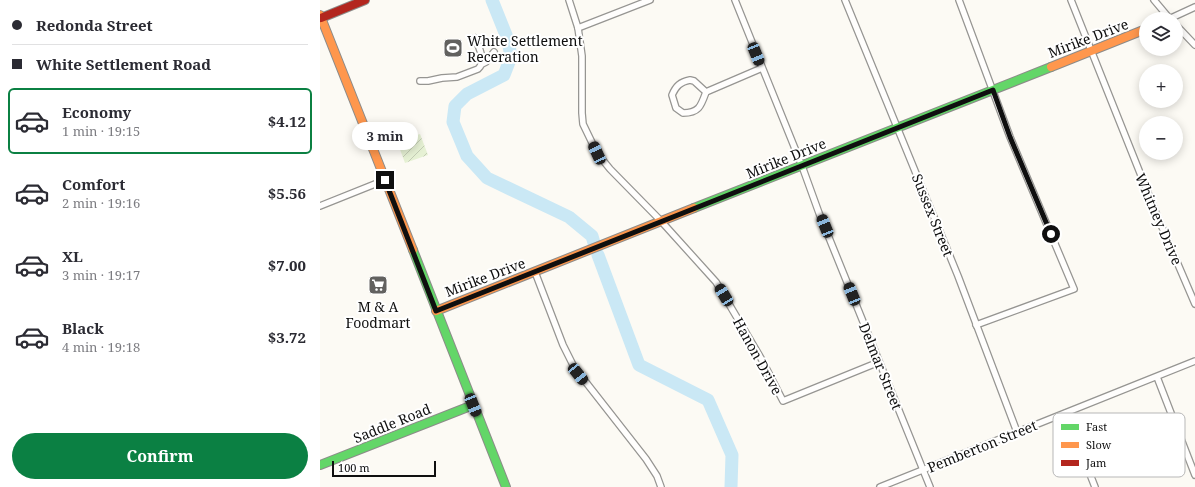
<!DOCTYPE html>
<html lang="en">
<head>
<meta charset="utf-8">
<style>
  :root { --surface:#fff; --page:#f2f2f3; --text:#2b2b33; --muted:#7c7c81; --line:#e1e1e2; --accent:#0b8043 }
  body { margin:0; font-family:"Noto Serif",serif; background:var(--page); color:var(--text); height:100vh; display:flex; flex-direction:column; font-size:15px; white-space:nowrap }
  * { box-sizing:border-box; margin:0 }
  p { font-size:13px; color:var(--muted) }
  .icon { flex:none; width:22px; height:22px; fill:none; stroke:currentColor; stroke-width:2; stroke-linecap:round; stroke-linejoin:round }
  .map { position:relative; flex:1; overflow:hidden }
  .details { display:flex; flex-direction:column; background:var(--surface); width:320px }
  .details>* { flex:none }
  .hud { display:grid; align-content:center; height:88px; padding:0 12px; background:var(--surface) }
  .tools { position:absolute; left:819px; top:12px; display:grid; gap:8px }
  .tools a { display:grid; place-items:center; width:44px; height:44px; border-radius:50%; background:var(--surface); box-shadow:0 2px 10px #0003; font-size:20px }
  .scale { position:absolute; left:12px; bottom:10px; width:104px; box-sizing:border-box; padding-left:4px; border:2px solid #0f0f0f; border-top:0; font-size:11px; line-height:14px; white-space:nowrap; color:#0f0f0f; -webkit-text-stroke:3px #fff; paint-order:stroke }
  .end { position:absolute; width:18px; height:18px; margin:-9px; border:5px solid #0f0f0f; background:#fff; box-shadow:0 0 0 2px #fff }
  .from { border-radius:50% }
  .bubble { position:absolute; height:28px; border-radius:14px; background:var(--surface); box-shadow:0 2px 10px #0003; font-size:13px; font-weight:700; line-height:28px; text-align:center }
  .car { position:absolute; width:12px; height:24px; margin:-12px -6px; border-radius:5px; box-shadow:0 0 3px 1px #0007; background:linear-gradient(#222 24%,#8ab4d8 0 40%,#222 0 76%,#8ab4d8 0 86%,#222 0) }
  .hud b { display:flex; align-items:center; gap:14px; height:38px; font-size:15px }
  .hud b+b { border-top:1px solid var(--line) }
  .hud i { width:10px; height:10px; background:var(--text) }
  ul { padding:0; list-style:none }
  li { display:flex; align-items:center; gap:12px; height:66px; margin:0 8px 6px; padding:0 4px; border:2px solid transparent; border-radius:6px }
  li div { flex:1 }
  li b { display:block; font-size:15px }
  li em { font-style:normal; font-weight:700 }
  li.active { border-color:var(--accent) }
  li>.icon { width:36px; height:36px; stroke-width:1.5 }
  .button { display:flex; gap:8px; margin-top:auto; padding:8px 12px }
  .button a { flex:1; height:46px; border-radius:24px; background:var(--accent); color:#fff; font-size:16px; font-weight:700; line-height:46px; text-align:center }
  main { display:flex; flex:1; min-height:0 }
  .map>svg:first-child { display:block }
</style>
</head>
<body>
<main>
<section class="details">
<div class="hud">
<b><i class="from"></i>Redonda Street</b>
<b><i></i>White Settlement Road</b>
</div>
<ul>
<li class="active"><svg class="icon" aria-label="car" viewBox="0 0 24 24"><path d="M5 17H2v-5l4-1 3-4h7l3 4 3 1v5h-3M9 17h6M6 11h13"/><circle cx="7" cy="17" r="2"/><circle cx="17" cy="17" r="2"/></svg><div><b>Economy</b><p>1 min · 19:15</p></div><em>$4.12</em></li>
<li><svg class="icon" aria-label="car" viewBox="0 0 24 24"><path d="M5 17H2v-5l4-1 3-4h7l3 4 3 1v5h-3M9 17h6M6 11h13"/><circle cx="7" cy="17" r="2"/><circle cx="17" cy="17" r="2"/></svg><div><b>Comfort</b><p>2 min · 19:16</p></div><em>$5.56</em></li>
<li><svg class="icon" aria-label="car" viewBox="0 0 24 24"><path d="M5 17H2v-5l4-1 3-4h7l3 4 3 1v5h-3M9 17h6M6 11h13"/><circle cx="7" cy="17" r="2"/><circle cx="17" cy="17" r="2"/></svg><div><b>XL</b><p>3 min · 19:17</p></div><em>$7.00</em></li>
<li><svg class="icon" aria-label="car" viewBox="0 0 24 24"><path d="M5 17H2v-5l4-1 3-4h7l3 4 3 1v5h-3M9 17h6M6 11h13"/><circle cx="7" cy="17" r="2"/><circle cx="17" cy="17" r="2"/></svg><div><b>Black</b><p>4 min · 19:18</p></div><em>$3.72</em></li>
</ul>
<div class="button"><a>Confirm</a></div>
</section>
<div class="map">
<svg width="875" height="487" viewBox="0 0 875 487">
  <defs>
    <pattern id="garden-furrows" width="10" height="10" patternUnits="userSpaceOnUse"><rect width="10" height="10" fill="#e6f1d4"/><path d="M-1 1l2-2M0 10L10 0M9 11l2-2" fill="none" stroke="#c4cdb5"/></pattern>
  </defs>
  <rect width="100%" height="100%" fill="#fcfaf4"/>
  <polygon fill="url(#garden-furrows)" points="100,134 108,155 85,163 78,144 86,141 86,139"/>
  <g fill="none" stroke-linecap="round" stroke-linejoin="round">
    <g stroke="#cae8f5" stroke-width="13">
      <polyline points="172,0 188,40 191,57 184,75 147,94 135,106 133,122 147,156 167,178 249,217 272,236 274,243"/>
      <polyline points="278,255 319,365 388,400 412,455 411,487"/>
    </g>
    <defs>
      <g id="street">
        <polyline points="249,0 258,28 262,56 262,113 263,124 277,153 290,169 341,221 396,282 442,360 463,401 559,362"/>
        <polyline points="415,0 482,166 499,213 610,487"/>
        <polyline points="525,0 638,276 697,432"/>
        <polyline points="639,0 690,137 754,289 656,325"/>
        <polyline points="751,0 836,213 875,304"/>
        <polyline points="834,0 850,19"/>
        <polyline points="849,19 875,7"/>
        <polyline points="856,25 875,45"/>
        <polyline points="258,28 330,0"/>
        <polyline points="162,64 166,62 174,52"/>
        <path d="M370,80L374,81L386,92C381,106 379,113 363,113L356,108L352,95C356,86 360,82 370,80Z"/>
        <path d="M100,81H108L122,78L137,77L158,69C167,61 158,46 155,38"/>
        <polyline points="386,92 442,68"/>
        <polyline points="0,206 65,180"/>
        <polyline points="215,272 243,345 254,367 326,459 337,476 341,487"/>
        <polyline points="837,377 875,475"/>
        <polyline points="746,413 775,487"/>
        <polyline points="560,487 875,361"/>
      </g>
      <g id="fast">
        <polyline points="374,208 731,67"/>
        <polyline points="93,250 186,487"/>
        <polyline points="0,465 153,405"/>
      </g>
      <g id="slow">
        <polyline points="0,15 93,250"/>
        <polyline points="731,67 826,29"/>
        <polyline points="116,311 374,208"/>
      </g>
      <polyline id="jam" points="1,18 45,0"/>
    </defs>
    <use href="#street" stroke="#969592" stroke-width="8"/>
    <use href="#fast" stroke="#8c8b89" stroke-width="10"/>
    <use href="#slow" stroke="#8c8b89" stroke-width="10"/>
    <use href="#jam" stroke="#8c8b89" stroke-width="10"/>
    <use href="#street" stroke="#fffefd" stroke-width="5.5"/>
    <use href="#fast" stroke="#63d668" stroke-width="8"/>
    <use href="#slow" stroke="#ff974d" stroke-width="8"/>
    <use href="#jam" stroke="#b3261e" stroke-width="8"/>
  </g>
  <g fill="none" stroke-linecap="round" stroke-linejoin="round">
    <polyline stroke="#0f0f0f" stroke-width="5" points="65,180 116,311 673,90 690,137 731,234"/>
  </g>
  <defs>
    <symbol id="stadium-square" viewBox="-11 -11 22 22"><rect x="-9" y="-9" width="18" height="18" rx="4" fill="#62615f" stroke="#fff"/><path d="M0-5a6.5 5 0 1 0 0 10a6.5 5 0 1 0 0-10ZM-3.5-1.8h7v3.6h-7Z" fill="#fff"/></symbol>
    <symbol id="supermarket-square" viewBox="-11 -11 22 22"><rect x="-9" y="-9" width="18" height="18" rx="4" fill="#62615f" stroke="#fff"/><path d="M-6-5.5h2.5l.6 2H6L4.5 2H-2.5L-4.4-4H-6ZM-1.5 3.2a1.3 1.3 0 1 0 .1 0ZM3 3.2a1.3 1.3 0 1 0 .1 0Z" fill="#fff"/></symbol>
  </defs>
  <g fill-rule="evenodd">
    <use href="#stadium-square" x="122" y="37" width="22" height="22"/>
    <use href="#supermarket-square" x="47" y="274" width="22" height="22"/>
  </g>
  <g text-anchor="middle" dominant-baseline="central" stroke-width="4" stroke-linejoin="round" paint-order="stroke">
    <g font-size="14" fill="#0f0f0f" stroke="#fff">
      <text transform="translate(768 38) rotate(-21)">Mirike Drive</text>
      <text transform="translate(466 158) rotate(-22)">Mirike Drive</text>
      <text transform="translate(613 215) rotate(68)">Sussex Street</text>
      <text transform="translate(839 219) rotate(67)">Whitney Drive</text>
      <text transform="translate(165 277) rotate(-21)">Mirike Drive</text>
      <text transform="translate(438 356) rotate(61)">Hanon Drive</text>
      <text transform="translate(561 366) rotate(68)">Delmar Street</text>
      <text transform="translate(72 423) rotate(-22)">Saddle Road</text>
      <text transform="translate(662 446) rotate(-22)">Pemberton Street</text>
    </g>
    <g font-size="14" fill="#0f0f0f" stroke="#fff" text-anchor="start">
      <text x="147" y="40">White Settlement<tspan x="147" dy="16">Receration</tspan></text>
      <text x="58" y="306" text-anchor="middle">M &amp; A<tspan x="58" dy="16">Foodmart</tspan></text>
    </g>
  </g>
  <rect x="733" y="413" width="132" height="64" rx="6" fill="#fff" stroke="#b7b7b7" stroke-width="1"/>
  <rect x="741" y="424" width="18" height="6" fill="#63d668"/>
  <rect x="741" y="442" width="18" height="6" fill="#ff974d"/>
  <rect x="741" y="460" width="18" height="6" fill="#b3261e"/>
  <g font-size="11" fill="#0f0f0f">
    <text x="766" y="431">Fast</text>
    <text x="766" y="449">Slow</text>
    <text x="766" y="467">Jam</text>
  </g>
</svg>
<div class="tools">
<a><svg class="icon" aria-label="layers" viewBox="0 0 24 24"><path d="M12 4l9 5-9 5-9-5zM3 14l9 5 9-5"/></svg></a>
<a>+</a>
<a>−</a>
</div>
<div class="scale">100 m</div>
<i class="end from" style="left:731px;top:234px"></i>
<i class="end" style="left:65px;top:180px"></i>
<div class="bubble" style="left:32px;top:122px;width:66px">3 min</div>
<i class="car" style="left:436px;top:54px;rotate:158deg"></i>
<i class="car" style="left:277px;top:153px;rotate:335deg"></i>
<i class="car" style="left:505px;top:226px;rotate:338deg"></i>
<i class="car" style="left:532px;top:294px;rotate:338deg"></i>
<i class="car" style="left:404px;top:295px;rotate:329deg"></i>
<i class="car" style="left:258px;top:374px;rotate:141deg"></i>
<i class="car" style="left:153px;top:405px;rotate:158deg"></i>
</div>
</main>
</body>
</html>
